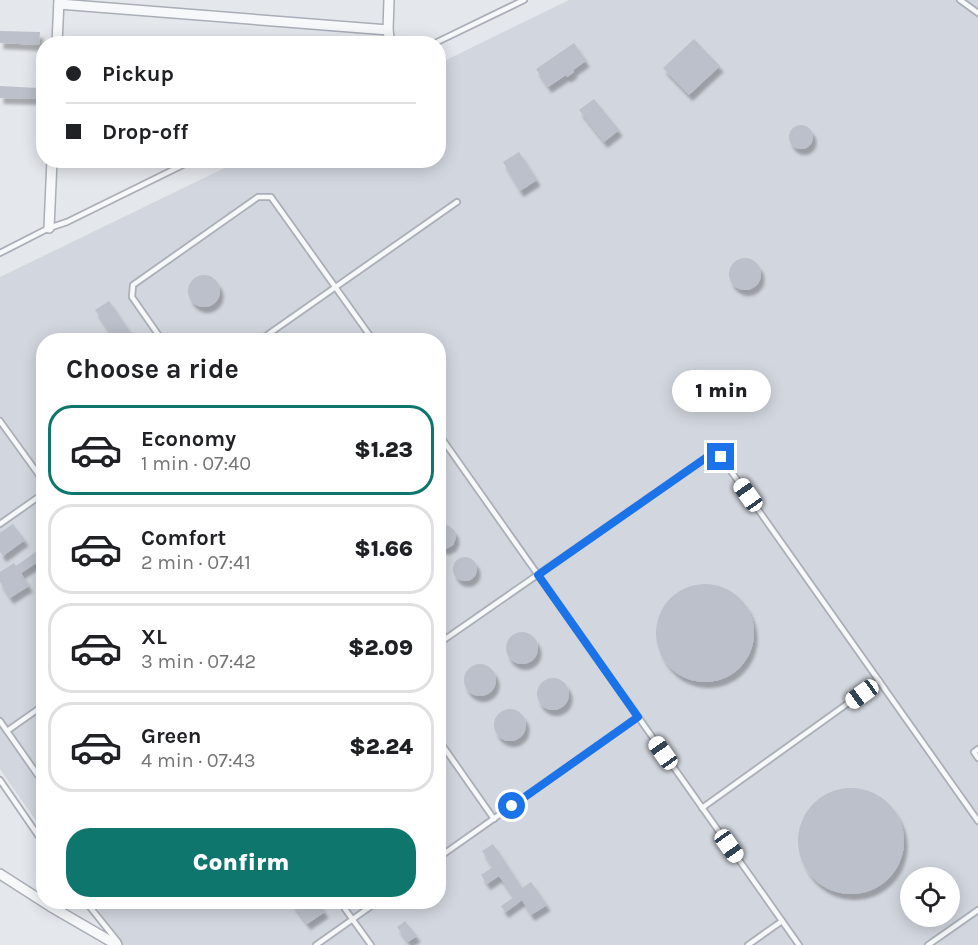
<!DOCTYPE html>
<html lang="en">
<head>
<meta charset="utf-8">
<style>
  :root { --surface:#fff; --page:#f2f2f2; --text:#202124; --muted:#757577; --line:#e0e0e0; --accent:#0f766e }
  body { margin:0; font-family:Karla,sans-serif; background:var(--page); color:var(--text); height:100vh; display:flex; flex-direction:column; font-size:22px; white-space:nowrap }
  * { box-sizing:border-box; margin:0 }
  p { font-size:20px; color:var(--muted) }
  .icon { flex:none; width:33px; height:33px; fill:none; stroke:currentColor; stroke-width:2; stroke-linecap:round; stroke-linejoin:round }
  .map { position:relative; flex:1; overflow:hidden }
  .side { position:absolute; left:36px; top:333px; width:410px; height:576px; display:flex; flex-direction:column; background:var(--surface); border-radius:24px; box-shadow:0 3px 15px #0003 }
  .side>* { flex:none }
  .hud { position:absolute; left:36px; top:36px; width:410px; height:132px; border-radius:24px; box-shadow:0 3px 15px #0003; display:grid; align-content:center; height:132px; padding:0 30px; background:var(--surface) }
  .controls { position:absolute; left:900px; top:867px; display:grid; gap:12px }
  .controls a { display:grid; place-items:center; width:60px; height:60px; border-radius:50%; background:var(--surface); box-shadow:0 3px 15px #0003; font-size:30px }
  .end { position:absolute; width:27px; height:27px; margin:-14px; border:8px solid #1a73e8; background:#fff; box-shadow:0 0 0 3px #fff }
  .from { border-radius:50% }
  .bubble { position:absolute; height:42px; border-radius:21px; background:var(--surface); box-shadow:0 3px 15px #0003; font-size:20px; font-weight:800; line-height:42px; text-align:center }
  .car { position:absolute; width:18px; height:36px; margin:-18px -9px; border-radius:8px; box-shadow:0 0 4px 2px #0007; background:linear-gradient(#fff 24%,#345 0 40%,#fff 0 76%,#345 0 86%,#fff 0) }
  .hud b { display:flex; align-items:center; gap:21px; height:57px; font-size:22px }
  .hud b+b { border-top:2px solid var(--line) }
  .hud i { width:15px; height:15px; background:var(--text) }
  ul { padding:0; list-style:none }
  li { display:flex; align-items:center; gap:18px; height:90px; margin:0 12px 9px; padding:0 18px; border:3px solid var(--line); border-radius:24px }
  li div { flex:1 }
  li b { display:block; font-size:22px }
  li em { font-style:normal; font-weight:800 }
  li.current { border-color:var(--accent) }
  li>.icon { width:54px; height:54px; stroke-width:1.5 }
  h2 { padding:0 30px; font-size:27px; line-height:72px }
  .primary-button { display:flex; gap:12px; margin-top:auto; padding:12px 30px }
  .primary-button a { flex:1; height:69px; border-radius:24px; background:var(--accent); color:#fff; font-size:24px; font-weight:800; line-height:69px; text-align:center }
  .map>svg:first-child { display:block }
</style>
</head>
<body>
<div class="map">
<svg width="978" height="945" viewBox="0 0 978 945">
  <defs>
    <filter id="shadow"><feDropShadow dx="3.5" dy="6" stdDeviation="1.5" flood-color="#0004"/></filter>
  </defs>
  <rect width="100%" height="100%" fill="#e4e7ec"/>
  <path fill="#d2d6de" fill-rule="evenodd" d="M569,0H978V945H123L93,902H438V340H44L43,831L0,769V277L239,161L438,160V64ZM910,878H950V916H910Z"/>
  <g fill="#bbc0ca" filter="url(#shadow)">
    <polygon points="0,31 40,32 39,45 0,43"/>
    <polygon points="694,39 720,66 689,95 663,68"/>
    <polygon points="574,43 586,61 573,70 574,72 567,77 566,75 548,87 536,69"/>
    <polygon points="0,86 38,88 37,99 0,98"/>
    <polygon points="594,99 619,130 604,142 579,110"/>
    <circle cx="801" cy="137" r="12"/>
    <polygon points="519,152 537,180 520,191 503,162"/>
    <circle cx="745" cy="274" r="16"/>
    <circle cx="204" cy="291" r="16"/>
    <polygon points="109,301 136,340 115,340 95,310"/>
    <polygon points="13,524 25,540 3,556 0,552 0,533"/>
    <polygon points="445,525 449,526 455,531 456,538 453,545 446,549 438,547 438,527"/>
    <polygon points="44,546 44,558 21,573 29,586 10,598 0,582 0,572 14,563 16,566"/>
    <circle cx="465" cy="569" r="12"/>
    <circle cx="705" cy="633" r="49"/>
    <circle cx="522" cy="648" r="16"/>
    <circle cx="480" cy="680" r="16"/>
    <circle cx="553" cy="694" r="16"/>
    <circle cx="510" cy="725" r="16"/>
    <circle cx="851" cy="841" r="53"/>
    <polygon points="493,844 522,888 531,882 547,905 531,915 522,900 505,912 501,906 514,897 499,876 487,884 481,875 493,867 482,851"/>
    <polygon points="291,902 318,902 325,912 307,924"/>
    <polygon points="405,921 417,936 408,942 397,927"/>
  </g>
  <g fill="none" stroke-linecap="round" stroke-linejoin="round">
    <defs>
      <g id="service">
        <polyline points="960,0 978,13"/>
        <polyline points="433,44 524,0"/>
        <polyline points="0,253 49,228 67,222 193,160"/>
        <polyline points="162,340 132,297 133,285 258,197 271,197 373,340"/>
        <polyline points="260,340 457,202"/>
        <polyline points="0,421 44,482"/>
        <polyline points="438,433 799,945"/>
        <polyline points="0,524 44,493"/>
        <polyline points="438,644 710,455 721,457 978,821"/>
        <polyline points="0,721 44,784"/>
        <polyline points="7,731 44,705"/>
        <polyline points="438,739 494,819"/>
        <polyline points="978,749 974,752 978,758"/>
        <polyline points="0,780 44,844"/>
        <polyline points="702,808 879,681"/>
        <polyline points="438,858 638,717"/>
        <polyline points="86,902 118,942"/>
        <polyline points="340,902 371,945"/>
        <polyline points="316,945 377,902"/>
        <polyline points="748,945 782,921"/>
        <polyline points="928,945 978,910"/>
      </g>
      <g id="minor">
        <polyline points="389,0 388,30 390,44"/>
        <polyline points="59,4 388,30"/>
        <polyline points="57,44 59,0"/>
        <polyline points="49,228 52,160"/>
        <polyline points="0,874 50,906 117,945"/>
      </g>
    </defs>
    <use href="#service" stroke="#a9aeb7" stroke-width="8"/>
    <use href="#minor" stroke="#a9aeb7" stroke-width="12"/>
    <use href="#service" stroke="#f7f8fa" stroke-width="4.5"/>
    <use href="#minor" stroke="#f7f8fa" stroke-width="9"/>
  </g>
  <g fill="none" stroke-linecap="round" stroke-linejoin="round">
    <polyline stroke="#1a73e8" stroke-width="8" points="512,806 638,717 538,575 710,455 721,457"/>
  </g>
</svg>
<div class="controls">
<a><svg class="icon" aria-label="locate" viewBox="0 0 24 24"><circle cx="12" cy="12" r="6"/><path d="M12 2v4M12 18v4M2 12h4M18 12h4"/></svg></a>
</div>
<i class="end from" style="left:512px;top:806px"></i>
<i class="end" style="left:721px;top:457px"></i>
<div class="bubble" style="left:672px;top:370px;width:99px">1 min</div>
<i class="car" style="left:748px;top:495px;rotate:325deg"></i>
<i class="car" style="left:862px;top:694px;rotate:234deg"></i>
<i class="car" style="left:663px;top:753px;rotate:325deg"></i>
<i class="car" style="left:729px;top:846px;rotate:145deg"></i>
<div class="hud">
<b><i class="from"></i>Pickup</b>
<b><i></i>Drop-off</b>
</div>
<section class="side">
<h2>Choose a ride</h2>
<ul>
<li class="current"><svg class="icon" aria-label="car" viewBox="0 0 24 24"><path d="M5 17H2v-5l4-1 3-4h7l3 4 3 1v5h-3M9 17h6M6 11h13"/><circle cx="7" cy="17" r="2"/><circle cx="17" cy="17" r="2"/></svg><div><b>Economy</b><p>1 min · 07:40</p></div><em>$1.23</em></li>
<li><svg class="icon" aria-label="car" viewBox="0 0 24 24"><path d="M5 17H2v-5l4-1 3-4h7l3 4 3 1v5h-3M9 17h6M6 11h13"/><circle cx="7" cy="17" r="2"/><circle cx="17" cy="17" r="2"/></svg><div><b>Comfort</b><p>2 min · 07:41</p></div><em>$1.66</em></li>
<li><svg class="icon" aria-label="car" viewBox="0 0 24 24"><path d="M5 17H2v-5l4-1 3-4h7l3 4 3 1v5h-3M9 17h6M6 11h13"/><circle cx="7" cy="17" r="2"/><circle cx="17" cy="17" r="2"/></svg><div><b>XL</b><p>3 min · 07:42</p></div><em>$2.09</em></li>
<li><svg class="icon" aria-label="car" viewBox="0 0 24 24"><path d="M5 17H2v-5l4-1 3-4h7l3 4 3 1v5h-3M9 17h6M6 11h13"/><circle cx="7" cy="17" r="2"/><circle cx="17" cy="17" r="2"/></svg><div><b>Green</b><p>4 min · 07:43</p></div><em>$2.24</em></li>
</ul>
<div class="primary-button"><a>Confirm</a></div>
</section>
</div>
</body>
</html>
